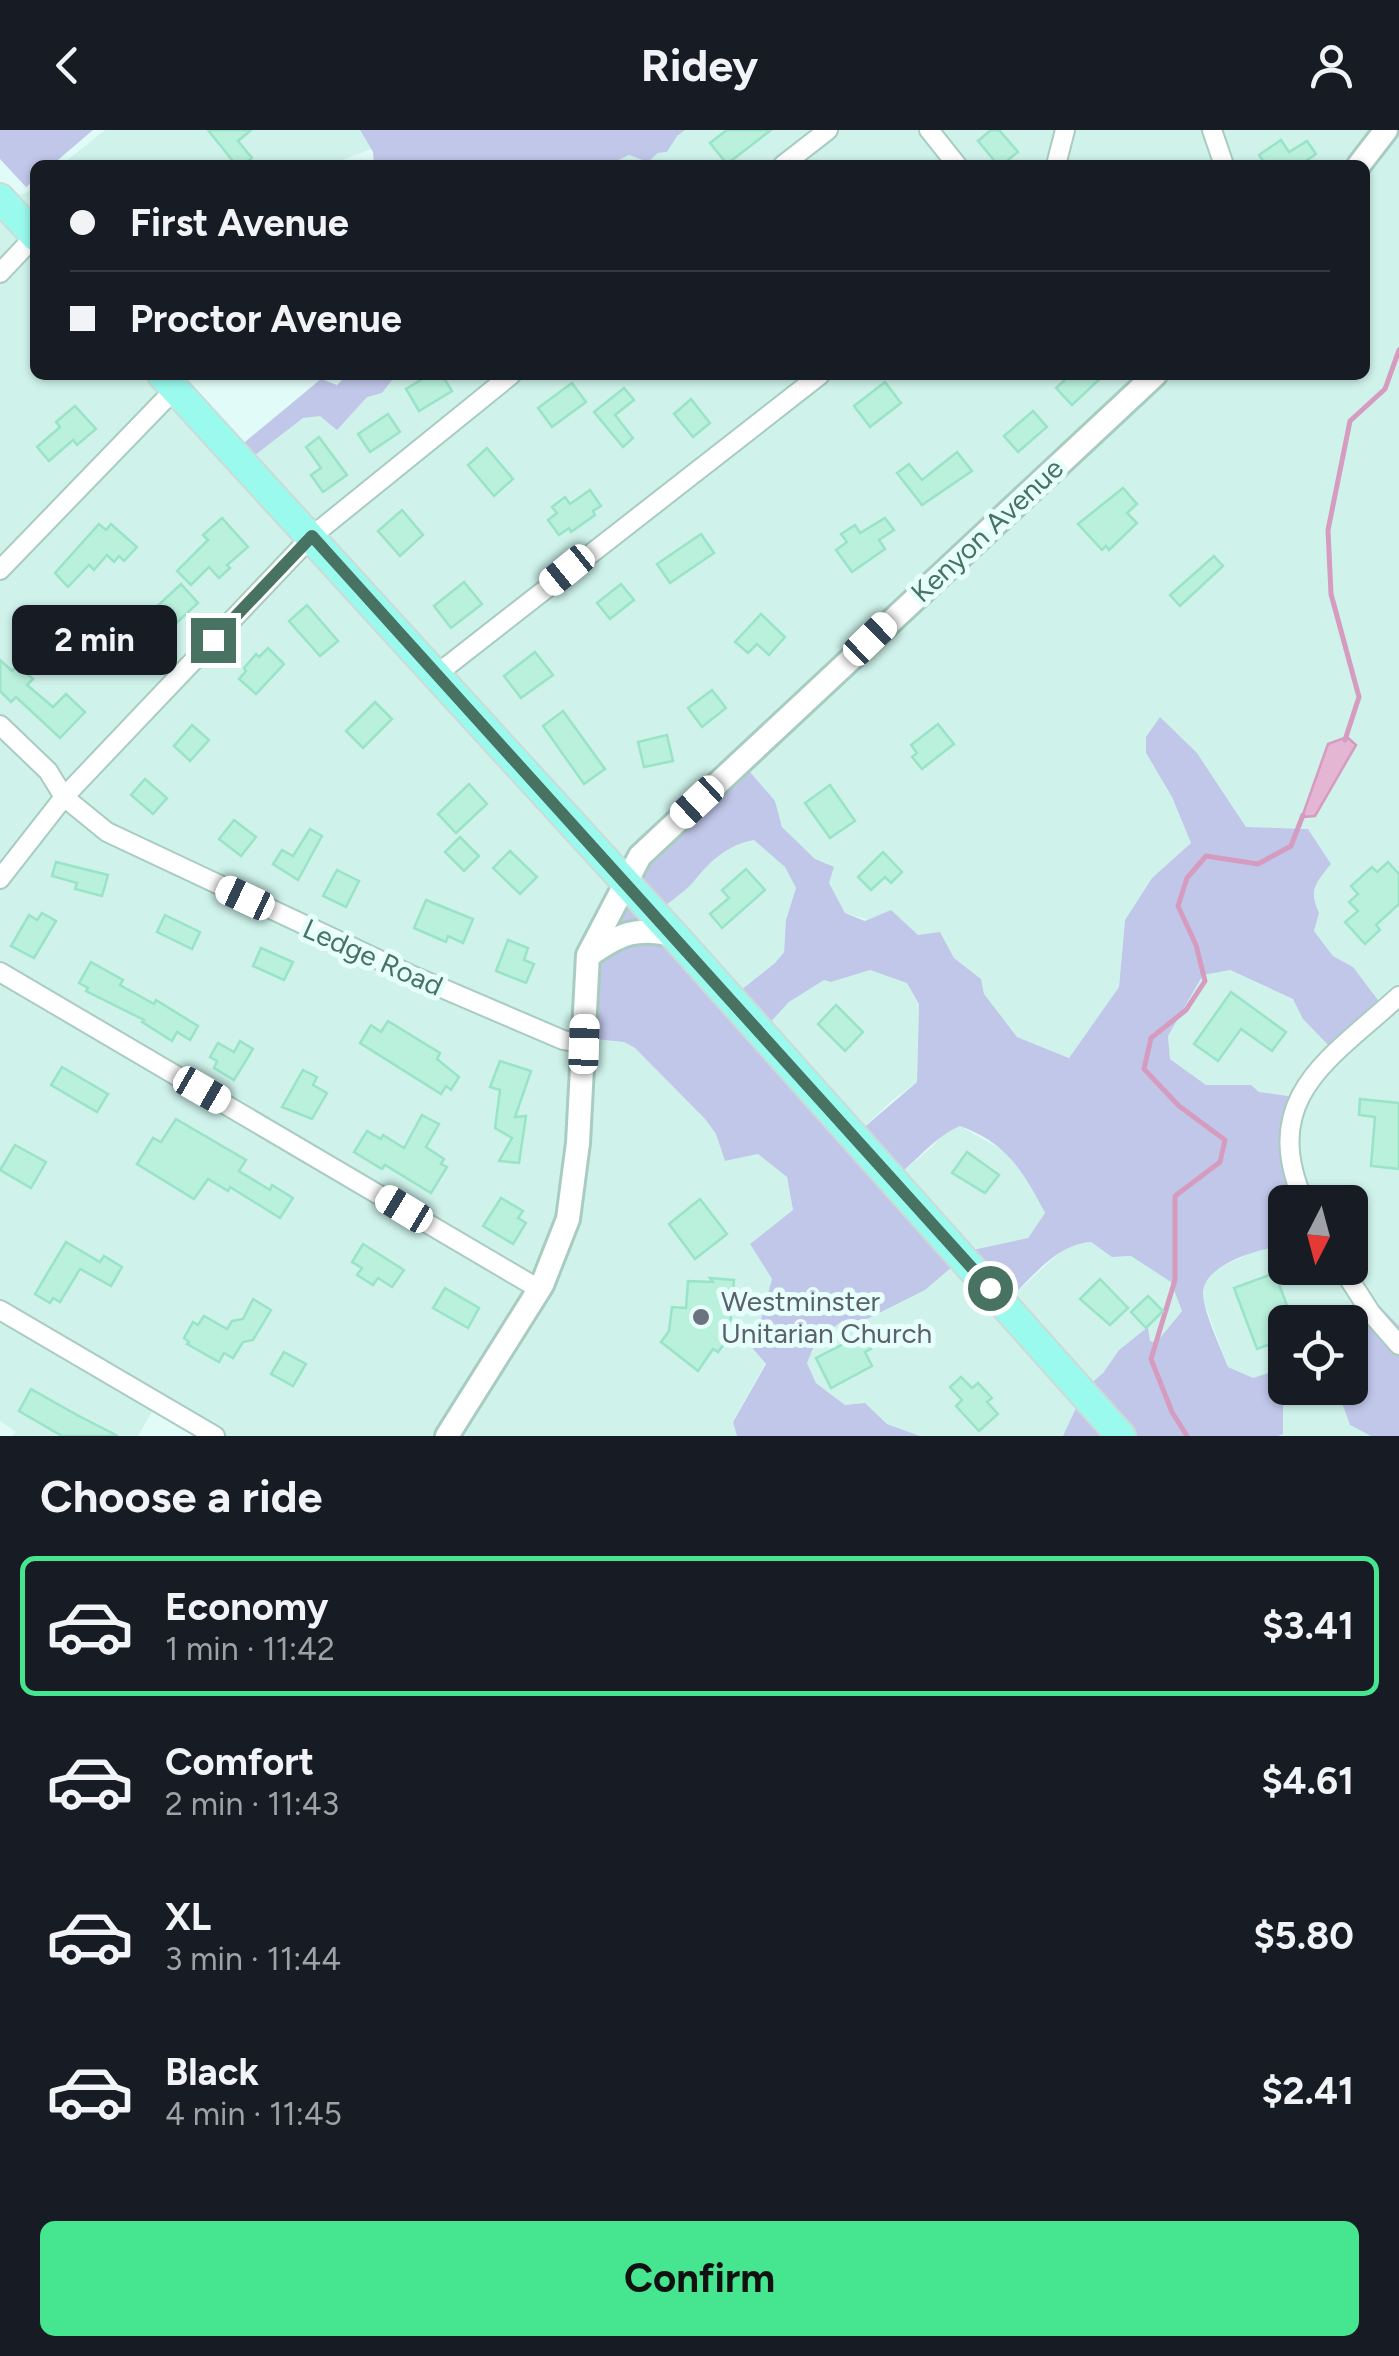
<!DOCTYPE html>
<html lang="en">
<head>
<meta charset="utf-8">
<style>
  :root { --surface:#171b24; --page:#242831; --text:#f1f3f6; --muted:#9ea1a6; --line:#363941; --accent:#46e58f }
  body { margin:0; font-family:Figtree,sans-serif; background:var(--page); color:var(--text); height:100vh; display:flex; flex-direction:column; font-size:38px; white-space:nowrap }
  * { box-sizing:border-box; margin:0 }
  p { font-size:32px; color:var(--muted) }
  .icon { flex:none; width:55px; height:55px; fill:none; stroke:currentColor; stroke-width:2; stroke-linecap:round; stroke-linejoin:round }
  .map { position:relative; height:1306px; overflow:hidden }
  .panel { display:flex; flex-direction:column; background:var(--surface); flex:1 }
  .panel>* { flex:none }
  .banner { position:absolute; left:30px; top:30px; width:1340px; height:220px; border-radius:15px; box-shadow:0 2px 8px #0004; display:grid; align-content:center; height:220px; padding:0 40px; background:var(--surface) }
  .needle { width:65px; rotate:186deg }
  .controls { position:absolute; left:1268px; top:1055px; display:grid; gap:20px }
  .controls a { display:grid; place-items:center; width:100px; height:100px; border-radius:15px; background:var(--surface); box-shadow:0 2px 8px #0004; font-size:50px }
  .end { position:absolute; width:45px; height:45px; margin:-22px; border:12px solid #487261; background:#fff; box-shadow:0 0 0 5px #fff }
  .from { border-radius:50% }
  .bubble { position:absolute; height:70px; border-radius:15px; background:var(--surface); box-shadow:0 2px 8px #0004; font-size:32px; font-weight:700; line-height:70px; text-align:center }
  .car { position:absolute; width:30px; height:60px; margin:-30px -15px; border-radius:12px; box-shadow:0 0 8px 2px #0007; background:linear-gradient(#fff 24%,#345 0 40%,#fff 0 76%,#345 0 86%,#fff 0) }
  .banner b { display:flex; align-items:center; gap:35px; height:95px; font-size:38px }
  .banner b+b { border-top:2px solid var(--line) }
  .banner i { width:25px; height:25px; background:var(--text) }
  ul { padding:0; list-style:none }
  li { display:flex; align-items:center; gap:30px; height:140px; margin:0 20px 15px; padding:0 20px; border:5px solid transparent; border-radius:15px }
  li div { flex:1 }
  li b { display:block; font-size:38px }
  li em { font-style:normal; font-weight:700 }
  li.current { border-color:var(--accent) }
  li>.icon { width:90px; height:90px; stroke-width:1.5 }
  h2 { padding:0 40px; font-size:45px; line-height:120px }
  .button { display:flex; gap:20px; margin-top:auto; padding:20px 40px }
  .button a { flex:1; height:115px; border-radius:15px; background:var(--accent); color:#111; font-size:40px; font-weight:700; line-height:115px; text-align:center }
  header { display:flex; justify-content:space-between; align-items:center; height:130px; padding:0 40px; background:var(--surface); font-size:45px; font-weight:700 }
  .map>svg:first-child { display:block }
</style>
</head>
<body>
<header><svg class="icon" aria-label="back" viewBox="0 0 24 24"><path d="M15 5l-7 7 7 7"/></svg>Ridey<svg class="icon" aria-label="person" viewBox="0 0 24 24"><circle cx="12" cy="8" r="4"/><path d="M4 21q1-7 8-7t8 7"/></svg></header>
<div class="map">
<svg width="1399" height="1306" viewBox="0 0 1399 1306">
  <rect width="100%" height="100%" fill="#e1fcf8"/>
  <g fill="#cff3eb">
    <polygon points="105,0 360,0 371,19 329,35 61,35"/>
    <polygon points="685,0 1399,0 1399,1196 1369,1168 1341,1192 1285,1192 1285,1238 1253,1249 1228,1237 1202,1167 1205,1153 1216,1139 1260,1119 1285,1115 1285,1138 1350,1138 1350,1072 1312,1072 1297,1026 1301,969 1259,962 1251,955 1206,955 1170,929 1168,906 1203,845 1229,840 1293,869 1304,889 1353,837 1333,826 1314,801 1319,783 1312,768 1315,754 1331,734 1308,699 1246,697 1197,623 1146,623 1172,667 1191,713 1152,748 1125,790 1119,857 1069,928 1017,907 983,864 981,849 954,828 940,803 919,805 845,783 815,729 782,697 774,671 653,714 624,912 635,918 705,989 716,1004 725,1031 758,1024 787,1047 793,1080 750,1114 772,1149 753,1219 765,1234 733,1291 737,1306 217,1306 156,1275 138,1306 12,1306 16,1302 0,1291 0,67 26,63 35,56 35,245 163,245 245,333 303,288 354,279 367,266 382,263 396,245 1365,245 1365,35 608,35 629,25 648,32 658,23 667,22 677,5"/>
    <polygon points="754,710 786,737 796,758 786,790 784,821 775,833 731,867 657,783 694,751 700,740 737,713"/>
    <polygon points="870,840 908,853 919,874 917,952 894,969 854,1006 765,898 789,872 824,850 831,852"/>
    <polygon points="960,996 1006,1022 1023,1040 1045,1083 1028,1108 958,1123 894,1049 934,1015 942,1003"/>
    <polygon points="1091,1112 1112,1127 1131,1126 1172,1152 1182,1181 1156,1213 1150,1212 1148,1198 1119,1220 1103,1243 1086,1259 1063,1306 920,1306 887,1294 865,1273 845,1275 816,1253 807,1233 816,1211 842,1191 865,1190 960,1130 1007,1171 1061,1121 1075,1113"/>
    <polygon points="1310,1258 1341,1270 1350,1295 1371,1306 1278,1306 1283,1304 1283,1273"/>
  </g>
  <g fill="#c0c7e9" fill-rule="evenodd">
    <polygon points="0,0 93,0 52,35 35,35 35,50 26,57 0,29"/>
    <polygon points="360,0 685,0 677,6 667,22 658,23 648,32 629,25 608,35 374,35 373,22"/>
    <polygon points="347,245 396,245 382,263 367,267 337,300 320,286 303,288 245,333 234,321 321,249 337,255"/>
    <path d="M1160,587L1197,623L1246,697L1308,699L1331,734C1316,753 1308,759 1319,783L1314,801L1333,826L1353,837L1381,874L1334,921L1303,889L1293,869L1230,840L1203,845L1168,906L1170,929L1206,955H1251L1259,962L1301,968L1297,1026L1312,1072H1285V1115C1261,1119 1204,1133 1203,1163C1203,1181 1221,1218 1228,1237L1253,1248L1285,1238V1258H1350V1192H1341L1369,1168L1373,1169L1399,1196V1306H1371L1350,1295L1341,1270L1310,1258L1283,1273V1304L1278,1306H1063L1085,1259L1103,1243L1119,1220L1148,1197L1150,1211L1156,1213L1182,1181L1171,1152L1131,1126L1112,1127L1091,1112C1056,1114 1032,1148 1007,1171L960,1130L925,1160L865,1190L842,1191L816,1211L807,1233L816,1253L845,1275L865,1273L887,1294L920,1306H737L733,1292L766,1234L753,1219L772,1149L750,1114L793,1080L787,1047L758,1024L725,1031L716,1004L705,989L635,918L624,912L586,908L596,821L628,748L743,634L775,671L782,697L815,729L834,737L829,753L845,783L865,791L891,780L918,805L940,802L954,828L981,849L984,864L1017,907L1069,928L1119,857L1125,790L1152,748L1191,713L1172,667L1146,623V607ZM754,710L785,737L796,758L786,790L784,822L775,833L732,867L657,782C669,772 685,762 695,750C710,731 729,714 754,710ZM870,840L907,853L919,874L917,952L854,1006L765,898L789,872L824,850L831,852ZM960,996C1007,1013 1023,1041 1045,1083L1028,1108L958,1123L894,1049C915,1032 937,1005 960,996Z"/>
  </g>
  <polygon fill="#e5b6d3" stroke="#d69cc0" stroke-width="2.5" points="1347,607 1356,615 1315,686 1302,687 1328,614"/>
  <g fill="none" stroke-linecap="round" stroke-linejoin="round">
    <g stroke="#d69cc0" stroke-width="5">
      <polyline points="1345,610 1359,567 1331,464 1328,400 1350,291 1385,259 1399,220"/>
      <polyline points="1187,1306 1172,1282 1151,1229 1175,1150 1175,1066 1220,1032 1225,1010 1179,976 1144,939 1151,908 1186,880 1205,851 1196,815 1178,776 1187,748 1206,726 1258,734 1291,716 1303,685"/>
    </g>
  </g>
  <g fill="#b9f1dc" stroke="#99e3c7" stroke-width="2.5">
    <polygon points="208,0 251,0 238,11 252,28 243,35 236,35"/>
    <polygon points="727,0 771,0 727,34 710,13"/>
    <polygon points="991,0 999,0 1018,22 1002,35 998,35 978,11"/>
    <polygon points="1281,10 1289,22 1307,11 1316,24 1300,35 1266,35 1259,25"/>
    <polygon points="429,245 442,245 452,261 419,281 406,259"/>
    <polygon points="1070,245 1104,245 1072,275 1056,258"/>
    <polygon points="885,252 901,273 870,297 854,276"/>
    <polygon points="572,253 586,272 552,297 538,278"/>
    <polygon points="624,258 634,270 615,285 633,308 623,317 594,282"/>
    <polygon points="691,269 710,293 693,307 674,284"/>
    <polygon points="75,276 96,299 77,315 73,310 49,331 37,317 60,297 56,292"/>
    <polygon points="1033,281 1047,297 1018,322 1004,306"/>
    <polygon points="388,284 400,302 370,322 358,304"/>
    <polygon points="319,307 347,345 323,362 311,345 321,338 306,317"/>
    <polygon points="487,318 513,349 494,366 468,335"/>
    <polygon points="957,322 972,341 922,375 897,343 909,334 922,350"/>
    <polygon points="1123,358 1137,374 1127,383 1137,393 1109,420 1106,416 1102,420 1078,394"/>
    <polygon points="590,360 601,376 593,381 595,385 571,402 569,398 559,405 548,390 557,383 552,377 565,367 570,374"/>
    <polygon points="402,380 423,405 400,426 378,401"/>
    <polygon points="222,388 248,417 227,435 230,438 219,448 209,437 191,455 177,441 208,410 203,405"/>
    <polygon points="885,388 894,400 879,410 885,419 852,442 836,420 847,412 841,404 855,395 860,403"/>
    <polygon points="99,394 106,400 111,394 137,417 124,431 119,426 114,432 107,425 94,440 89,435 68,457 55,443"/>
    <polygon points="701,404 714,423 670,453 657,434"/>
    <polygon points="1214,426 1223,436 1180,476 1170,465"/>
    <polygon points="464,452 482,474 451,498 434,476"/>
    <polygon points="181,454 198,473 170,499 153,480"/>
    <polygon points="621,454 634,470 610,489 597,473"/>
    <polygon points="307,475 338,511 320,526 289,491"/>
    <polygon points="761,484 785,507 769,525 757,514 748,523 735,512"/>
    <polygon points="268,518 284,534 256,564 239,549 246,541 244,538 256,524 259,527"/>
    <polygon points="535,522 553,545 521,568 504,546"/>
    <polygon points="0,530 12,541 18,535 33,549 27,555 53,577 66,564 85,582 60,608 16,567 11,572 0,561"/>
    <polygon points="712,560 726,578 702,597 688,578"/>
    <polygon points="375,572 392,589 363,618 346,601"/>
    <polygon points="563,581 605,639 584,654 543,596"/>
    <polygon points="938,594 954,614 922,639 912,627 917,623 911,615"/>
    <polygon points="192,595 209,610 190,631 174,616"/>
    <polygon points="667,605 673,631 644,637 638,612"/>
    <polygon points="145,649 167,668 153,684 131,665"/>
    <polygon points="469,654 487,674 456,703 438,684"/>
    <polygon points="830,655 855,691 830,708 805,673"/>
    <polygon points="234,690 256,707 241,726 219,709"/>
    <polygon points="310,699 322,706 298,750 273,734 282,720 293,726"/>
    <polygon points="460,707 479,726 464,741 445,722"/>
    <polygon points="510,721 537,747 520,764 493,738"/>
    <polygon points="883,722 902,742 891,753 885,747 871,760 858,747"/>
    <polygon points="56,732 108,745 102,766 75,759 77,753 52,746"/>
    <polygon points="1388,732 1399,744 1399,774 1376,795 1380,800 1365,814 1345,792 1358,781 1349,772 1358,764 1351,756 1372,737 1377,742"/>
    <polygon points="746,739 765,760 722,798 710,784 729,768 722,760"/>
    <polygon points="337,740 359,751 346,777 323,766"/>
    <polygon points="426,770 473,789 463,813 448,806 446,812 414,798"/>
    <polygon points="42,783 56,791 34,828 11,816 29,785 37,790"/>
    <polygon points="165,785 200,802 192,819 157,802"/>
    <polygon points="508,810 528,818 524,830 534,834 526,853 496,841"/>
    <polygon points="261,818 293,832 284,850 253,836"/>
    <polygon points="91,832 123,850 120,855 154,874 156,870 198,896 190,910 177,902 172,911 142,892 144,890 86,861 88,858 79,853"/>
    <polygon points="1231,862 1286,902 1272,921 1241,899 1218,931 1194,914"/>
    <polygon points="836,875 863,902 845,921 818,894"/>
    <polygon points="388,891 440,923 437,929 459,947 451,960 446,956 441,964 360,913 371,895 381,902"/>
    <polygon points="240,911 253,919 234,950 214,938 217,931 210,927 218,913 234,922"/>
    <polygon points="500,931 531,941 515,987 526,986 519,1033 499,1031 512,1008 495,998 500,960 490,957"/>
    <polygon points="62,937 108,964 97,982 51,955"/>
    <polygon points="303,940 317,947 313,955 327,963 312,989 282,977"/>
    <polygon points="1360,969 1399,973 1399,1039 1371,1036 1375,987 1359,985"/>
    <polygon points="422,985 439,994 426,1017 444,1029 441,1034 447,1037 431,1063 385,1035 382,1039 354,1022 367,1001 381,1009 383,1005 404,1018"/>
    <polygon points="176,989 246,1030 239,1041 270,1060 272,1055 293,1068 280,1088 230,1057 228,1061 208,1049 194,1069 137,1034 153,1008 161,1012"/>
    <polygon points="15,1015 46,1032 31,1058 0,1040"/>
    <polygon points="967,1022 999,1045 985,1063 952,1043"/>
    <polygon points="501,1068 523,1081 518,1088 526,1093 513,1114 483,1096"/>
    <polygon points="700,1069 727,1104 695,1129 669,1094"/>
    <polygon points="66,1112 100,1132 104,1126 122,1137 111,1156 80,1139 60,1172 53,1168 50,1173 35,1164"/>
    <polygon points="363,1114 404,1140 392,1157 378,1148 373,1155 357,1145 362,1138 352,1132"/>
    <polygon points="1275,1143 1293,1192 1285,1192 1285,1209 1257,1219 1234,1158"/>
    <polygon points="710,1148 734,1150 733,1161 738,1161 737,1176 732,1175 730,1195 721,1207 726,1211 718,1222 713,1219 698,1241 661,1212 669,1201 672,1177 686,1178 688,1151 713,1152"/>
    <polygon points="1100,1149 1128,1178 1110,1195 1080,1169"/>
    <polygon points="445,1158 479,1178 468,1198 433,1178"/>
    <polygon points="1148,1166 1163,1181 1146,1198 1131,1182"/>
    <polygon points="253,1169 271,1180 253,1210 243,1212 233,1228 224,1223 219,1232 187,1214 189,1212 184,1208 193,1192 198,1195 204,1186 227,1199 232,1191 243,1189"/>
    <polygon points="863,1204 871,1219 865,1222 872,1236 831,1258 816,1228"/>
    <polygon points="284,1222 306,1234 293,1256 271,1244"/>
    <polygon points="961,1247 972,1258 978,1253 992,1268 987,1272 998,1284 979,1301 956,1276 962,1270 950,1257"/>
    <polygon points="31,1259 77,1285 118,1306 62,1306 19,1281"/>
  </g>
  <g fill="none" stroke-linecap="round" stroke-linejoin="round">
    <defs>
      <g id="minor">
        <polyline points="929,0 957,35"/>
        <polyline points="1212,0 1224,35"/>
        <polyline points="783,35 828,0"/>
        <polyline points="1056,35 1065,0"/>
        <polyline points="0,143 35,106"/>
        <polyline points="0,440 175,259"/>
        <polyline points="437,544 820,245"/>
        <polyline points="0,595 48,641 64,667 107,702 409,844 563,910 585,914"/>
        <polyline points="0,749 64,667 312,406 511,245"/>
        <polyline points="0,842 539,1159"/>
        <path d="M1304,1072C1258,967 1330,929 1399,866"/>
        <polyline points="1342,1138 1371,1183 1399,1215"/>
        <polyline points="0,1180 215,1306"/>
      </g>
      <g id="tertiary">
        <polyline points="1359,35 1386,0"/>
        <path d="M591,824C621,803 637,797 673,805"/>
        <polyline points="447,1306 542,1155 568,1089 578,1013 588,825 640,726 1155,245"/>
      </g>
      <g id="primary">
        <polyline points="0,68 35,106"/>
        <polyline points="162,245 682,814 1121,1306"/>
      </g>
    </defs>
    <use href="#minor" stroke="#a8ccc0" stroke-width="22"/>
    <use href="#tertiary" stroke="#a8ccc0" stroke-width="28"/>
    <use href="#primary" stroke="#cfdad6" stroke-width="32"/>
    <use href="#minor" stroke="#fff" stroke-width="18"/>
    <use href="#tertiary" stroke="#fff" stroke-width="22"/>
    <use href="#primary" stroke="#99faed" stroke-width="28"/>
  </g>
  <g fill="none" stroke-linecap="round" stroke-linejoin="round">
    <polyline stroke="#487261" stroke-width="12" points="213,510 312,406 990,1158"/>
  </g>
  <circle fill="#6b7280" stroke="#e7fffb" stroke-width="4" cx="701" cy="1187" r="10"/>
  <g text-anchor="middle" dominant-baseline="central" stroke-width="10" stroke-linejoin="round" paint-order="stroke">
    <g font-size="28" fill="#487261" stroke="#e7fffb">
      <text transform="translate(987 400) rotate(-43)">Kenyon Avenue</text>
      <text transform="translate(373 827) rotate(24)">Ledge Road</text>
    </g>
    <g font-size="28" fill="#5b616d" stroke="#e7fffb" text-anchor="start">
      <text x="721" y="1171">Westminster<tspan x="721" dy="32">Unitarian Church</tspan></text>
    </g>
  </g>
</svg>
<div class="controls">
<a><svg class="needle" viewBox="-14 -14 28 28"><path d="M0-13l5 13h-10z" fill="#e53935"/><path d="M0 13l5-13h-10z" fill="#9ea1a6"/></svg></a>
<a><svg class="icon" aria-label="locate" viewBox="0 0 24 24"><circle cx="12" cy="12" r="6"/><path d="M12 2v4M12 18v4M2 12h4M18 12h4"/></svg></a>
</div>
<i class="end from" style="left:990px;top:1158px"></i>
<i class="end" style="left:213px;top:510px"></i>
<div class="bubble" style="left:12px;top:475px;width:165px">2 min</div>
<i class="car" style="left:567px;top:440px;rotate:231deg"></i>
<i class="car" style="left:870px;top:509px;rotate:46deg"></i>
<i class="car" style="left:697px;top:672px;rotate:227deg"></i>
<i class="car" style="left:245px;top:768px;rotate:295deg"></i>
<i class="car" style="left:584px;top:914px;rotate:2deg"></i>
<i class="car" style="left:202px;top:960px;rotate:120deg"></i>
<i class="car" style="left:404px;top:1079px;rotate:301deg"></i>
<div class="banner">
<b><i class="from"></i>First Avenue</b>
<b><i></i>Proctor Avenue</b>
</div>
</div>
<section class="panel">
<h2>Choose a ride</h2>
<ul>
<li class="current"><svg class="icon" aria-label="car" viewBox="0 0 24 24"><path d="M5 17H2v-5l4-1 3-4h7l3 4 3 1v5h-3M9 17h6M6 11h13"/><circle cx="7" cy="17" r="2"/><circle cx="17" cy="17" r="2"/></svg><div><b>Economy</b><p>1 min · 11:42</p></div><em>$3.41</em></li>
<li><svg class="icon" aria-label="car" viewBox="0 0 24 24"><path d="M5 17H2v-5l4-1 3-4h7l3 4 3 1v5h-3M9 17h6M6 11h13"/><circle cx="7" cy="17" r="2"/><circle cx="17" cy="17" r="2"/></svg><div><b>Comfort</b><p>2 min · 11:43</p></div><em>$4.61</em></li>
<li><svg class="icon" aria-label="car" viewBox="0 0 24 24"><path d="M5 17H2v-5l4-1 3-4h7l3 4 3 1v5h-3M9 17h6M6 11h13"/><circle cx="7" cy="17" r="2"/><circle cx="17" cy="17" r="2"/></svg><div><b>XL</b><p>3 min · 11:44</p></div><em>$5.80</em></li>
<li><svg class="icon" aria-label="car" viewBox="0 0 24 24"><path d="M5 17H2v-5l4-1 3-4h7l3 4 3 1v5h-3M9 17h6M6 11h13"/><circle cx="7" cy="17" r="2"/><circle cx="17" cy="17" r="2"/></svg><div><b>Black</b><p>4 min · 11:45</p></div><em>$2.41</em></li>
</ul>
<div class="button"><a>Confirm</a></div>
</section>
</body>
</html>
